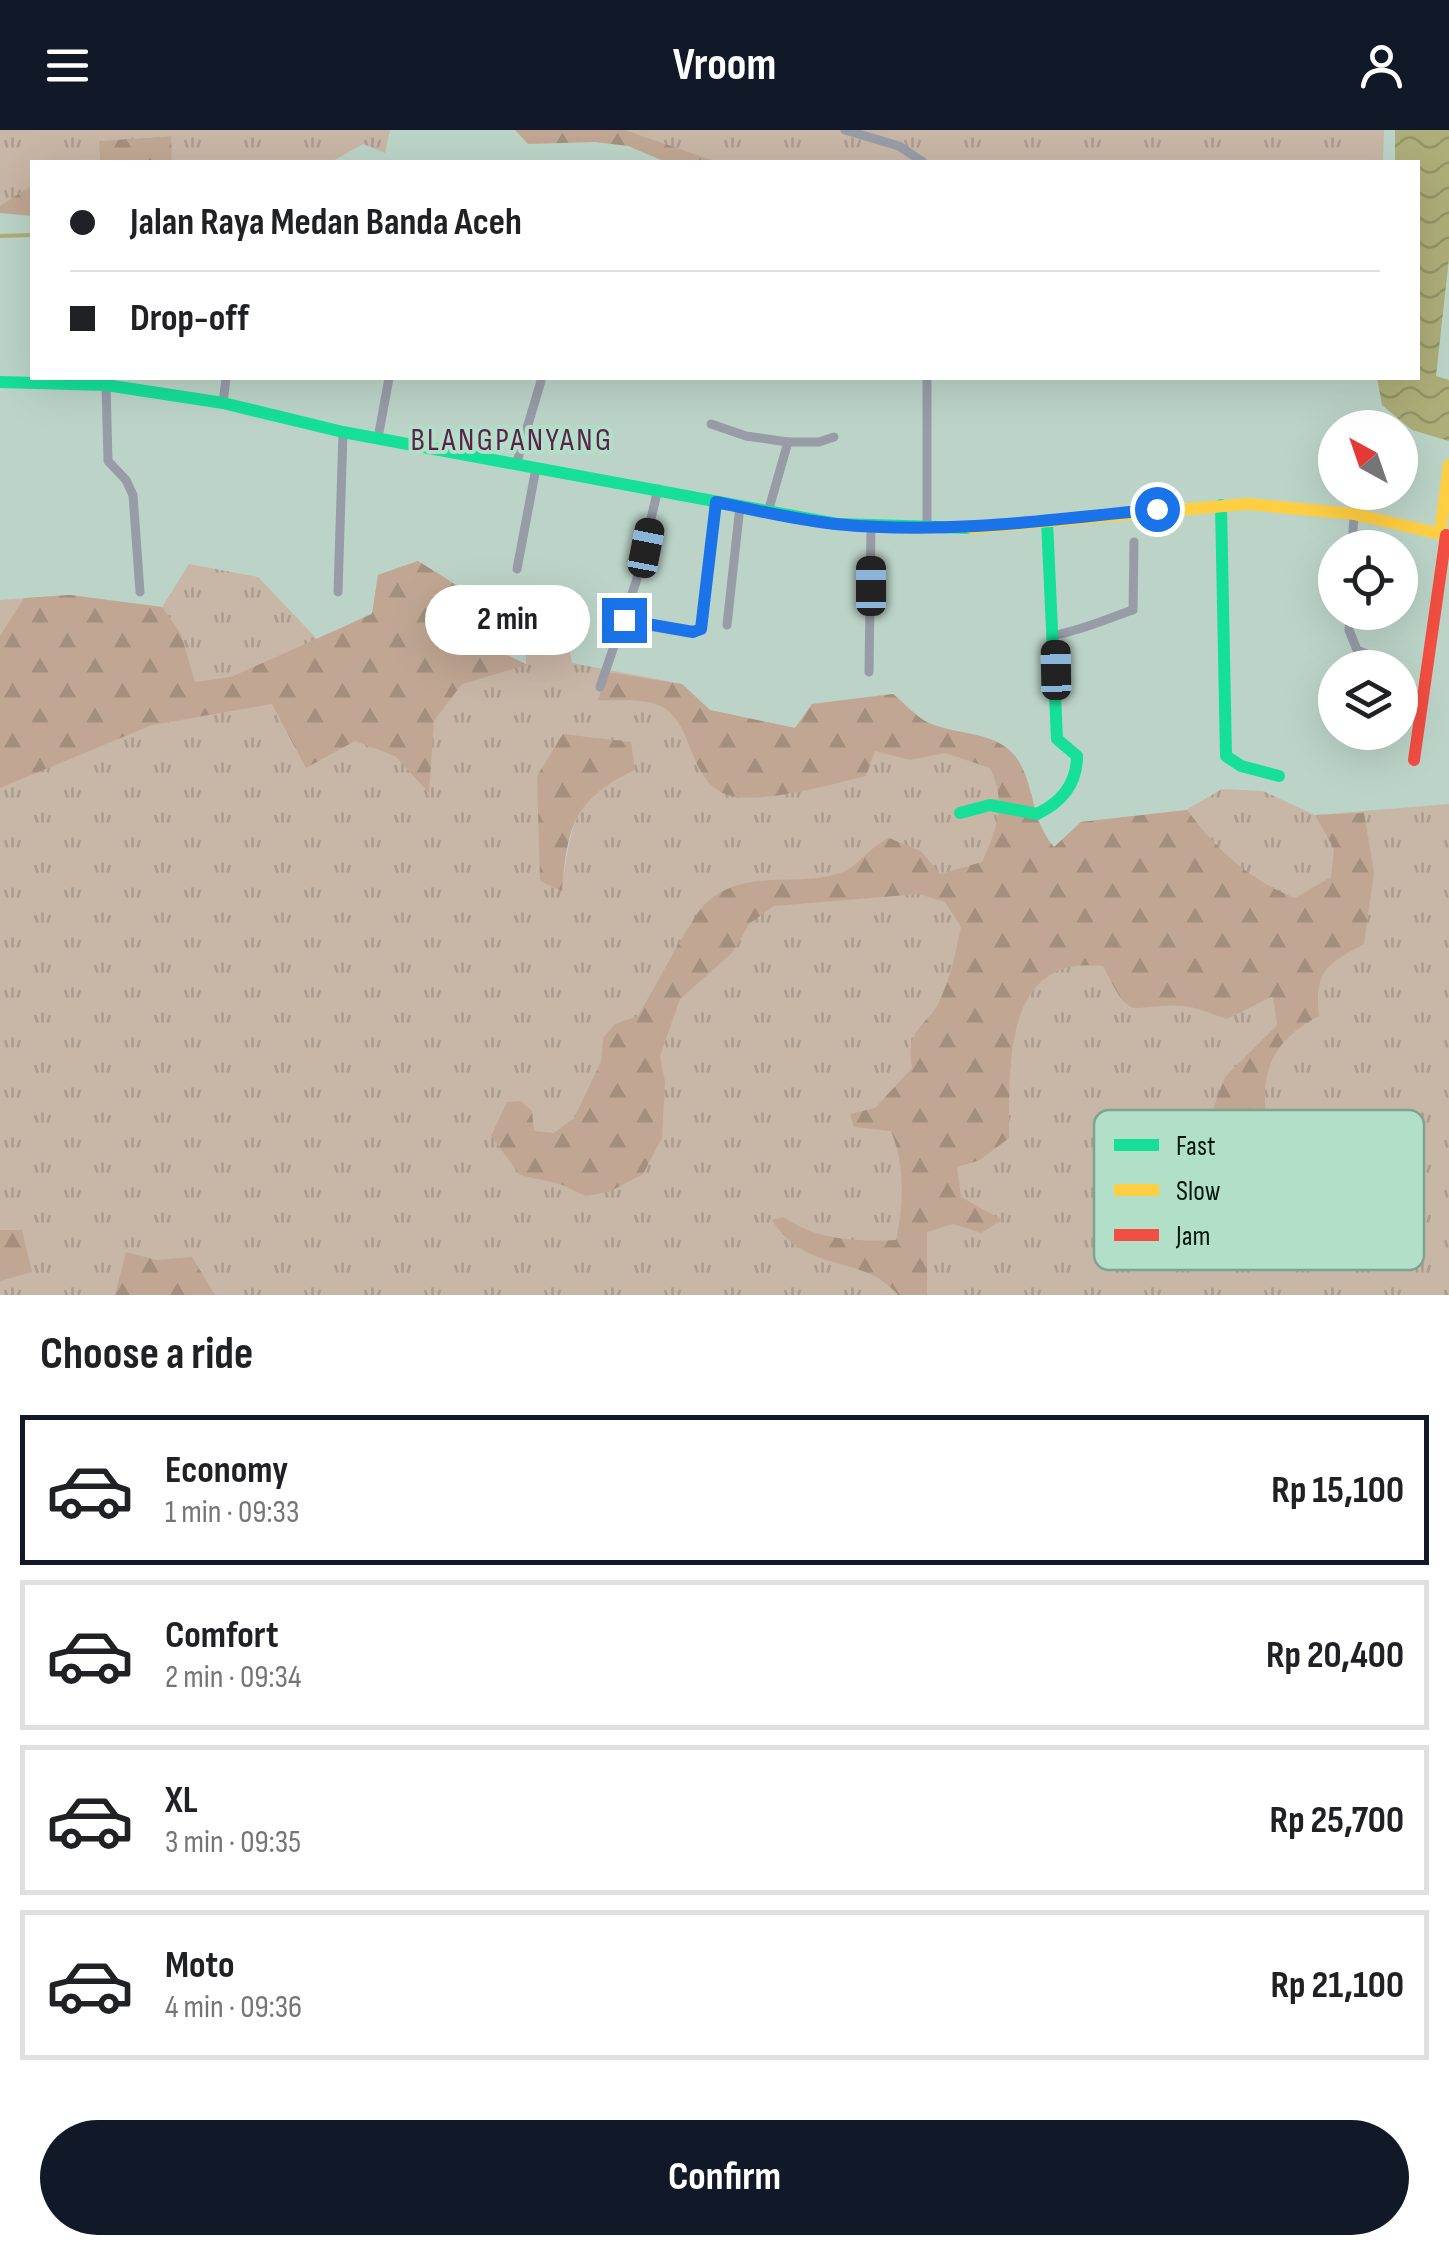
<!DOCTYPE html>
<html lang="en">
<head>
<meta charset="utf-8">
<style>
  :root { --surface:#fff; --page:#f2f2f2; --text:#202124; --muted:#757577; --line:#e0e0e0; --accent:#111827 }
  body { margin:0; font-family:"Sofia Sans Condensed",sans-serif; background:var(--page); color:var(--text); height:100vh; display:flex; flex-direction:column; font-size:38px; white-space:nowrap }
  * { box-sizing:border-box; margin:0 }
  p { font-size:32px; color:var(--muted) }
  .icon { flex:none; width:55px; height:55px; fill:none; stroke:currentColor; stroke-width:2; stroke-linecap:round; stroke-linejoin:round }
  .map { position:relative; height:1165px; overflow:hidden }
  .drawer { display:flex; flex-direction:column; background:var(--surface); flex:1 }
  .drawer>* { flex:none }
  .hud { position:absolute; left:30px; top:30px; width:1390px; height:220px; border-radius:0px; box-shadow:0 10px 40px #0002; display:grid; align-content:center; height:220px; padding:0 40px; background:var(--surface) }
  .needle { width:65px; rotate:320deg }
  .controls { position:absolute; left:1318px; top:280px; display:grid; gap:20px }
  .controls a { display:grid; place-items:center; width:100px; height:100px; border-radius:50%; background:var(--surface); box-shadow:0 10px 40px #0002; font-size:50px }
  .end { position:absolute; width:45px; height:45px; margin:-22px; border:12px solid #1a73e8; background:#fff; box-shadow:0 0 0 5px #fff }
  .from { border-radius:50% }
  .bubble { position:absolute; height:70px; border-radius:35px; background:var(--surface); box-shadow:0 10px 40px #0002; font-size:32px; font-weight:700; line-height:70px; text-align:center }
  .car { position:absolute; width:30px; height:60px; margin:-30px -15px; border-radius:12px; box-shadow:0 0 8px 2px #0007; background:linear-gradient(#222 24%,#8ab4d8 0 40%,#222 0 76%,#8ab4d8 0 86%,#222 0) }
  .hud b { display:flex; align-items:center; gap:35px; height:95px; font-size:38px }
  .hud b+b { border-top:2px solid var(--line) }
  .hud i { width:25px; height:25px; background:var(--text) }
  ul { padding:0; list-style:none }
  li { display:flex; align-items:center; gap:30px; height:150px; margin:0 20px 15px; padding:0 20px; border:5px solid var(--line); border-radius:0px }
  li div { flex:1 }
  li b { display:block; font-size:38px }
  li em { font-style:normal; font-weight:700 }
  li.selected { border-color:var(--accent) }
  li>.icon { width:90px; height:90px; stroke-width:1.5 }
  h2 { padding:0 40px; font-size:45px; line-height:120px }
  .action { display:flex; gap:20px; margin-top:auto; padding:20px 40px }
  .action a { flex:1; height:115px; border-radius:60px; background:var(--accent); color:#fff; font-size:40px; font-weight:700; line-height:115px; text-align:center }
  header { display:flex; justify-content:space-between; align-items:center; height:130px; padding:0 40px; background:var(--accent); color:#fff; font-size:45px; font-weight:700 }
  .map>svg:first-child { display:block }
</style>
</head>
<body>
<header><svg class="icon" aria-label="menu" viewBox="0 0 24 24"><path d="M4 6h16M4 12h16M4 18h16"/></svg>Vroom<svg class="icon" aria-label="person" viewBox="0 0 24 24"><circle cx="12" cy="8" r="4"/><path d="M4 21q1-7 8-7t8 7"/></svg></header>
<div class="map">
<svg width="1449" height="1165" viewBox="0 0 1449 1165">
  <defs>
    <pattern id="grass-tufts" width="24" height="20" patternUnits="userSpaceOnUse" patternTransform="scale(2.5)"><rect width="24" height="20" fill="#c8b6a6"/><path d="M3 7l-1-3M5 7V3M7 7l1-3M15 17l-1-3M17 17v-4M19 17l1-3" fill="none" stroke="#aa9c8e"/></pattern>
    <pattern id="forest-firs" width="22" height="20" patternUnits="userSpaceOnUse" patternTransform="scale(2.5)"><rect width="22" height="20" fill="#c1a793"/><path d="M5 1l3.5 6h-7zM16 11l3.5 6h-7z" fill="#a48f7e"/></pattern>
    <pattern id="water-waves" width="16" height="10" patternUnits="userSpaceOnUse" patternTransform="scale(2.5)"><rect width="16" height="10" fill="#adae79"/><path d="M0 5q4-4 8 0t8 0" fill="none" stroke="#939567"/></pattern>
  </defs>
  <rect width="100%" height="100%" fill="#bcd4c8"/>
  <g fill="url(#grass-tufts)" fill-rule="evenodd">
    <polygon points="0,0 390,0 385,23 363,14 331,32 172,32 170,6 99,11 100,32 32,32 32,55 0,76"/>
    <polygon points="625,0 1384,0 1383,32 718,32"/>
    <path d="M418,431L469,463L479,511L526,534L525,484L564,490L572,533L682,554L710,580L795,598L812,574L893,564C904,573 916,587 929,593C955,605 996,601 1015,626C1036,654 1030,689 1054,717L1081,692L1186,680L1222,659L1263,661L1315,685L1449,674V1165H0V470L70,465L162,477L189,434L258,447L318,510L372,483L378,445ZM635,640C567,673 574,694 561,760L540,697L537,646Z"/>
  </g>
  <g fill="url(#forest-firs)">
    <polygon points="515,0 625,0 718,32 666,32 628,16 595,12 528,14"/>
    <polygon points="171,6 172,32 100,32 99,11"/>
    <polygon points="32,55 32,86 0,83 0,76"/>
    <polygon points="418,431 469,463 479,511 527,535 462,554 434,591 429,663 395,626 355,611 306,638 272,574 152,595 0,658 0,506 24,468 70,465 162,477 181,504 195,552 231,547 372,484 378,445"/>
    <path d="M606,542L682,554L710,580L795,598L812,574L893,564C904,573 916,587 929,593C955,605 996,601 1015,626C1036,654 1029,688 1054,717L1081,692L1187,680C1217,720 1248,749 1295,768L1331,747L1334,719L1315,685L1364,683L1374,742L1364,814C1327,834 1314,841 1319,886C1261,916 1258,957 1272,1014L1233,1016L1209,989L1225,947L1277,895L1273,866L1227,889C1213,885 1196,876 1181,876C1126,874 1133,895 1103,836C1001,824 1010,939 1009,1008L980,1030L957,1037L961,1067L1002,1090L981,1103L953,1094L927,1102V1165H898C861,1122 808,1146 772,1090L783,1087C817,1110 855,1112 896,1110C904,1074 905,1035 891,1001L854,997L850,984L875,978L912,938C904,897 930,895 941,868C951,845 956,821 961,797L945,772L919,764L774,776L749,794L733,822L680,869L660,926L665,952L662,1008L643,1044L609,1062L586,1066L560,1054L520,1045L491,1006L507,972L521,971L532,981L534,1001L554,1003L574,988L601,932L603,908L615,894L638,886C653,862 691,787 706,773C745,737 796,758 840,743C858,737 868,718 889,708L921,721L940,744L982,732C997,699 1007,673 990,638L945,623L910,630L875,621L866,646C833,654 760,675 728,665C684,651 696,583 652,573C636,569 615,571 598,570Z"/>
    <path d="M563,604L631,612L635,640C573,670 568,695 562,761L540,751L537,646Z"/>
    <polygon points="0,1100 22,1100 32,1142 0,1151"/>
    <polygon points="126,1122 157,1130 192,1127 215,1165 115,1165"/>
  </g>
  <polygon fill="url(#water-waves)" points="1395,0 1449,0 1449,128 1436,246 1449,250 1449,311 1412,300 1382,275 1377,248 1418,248 1418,32 1395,32"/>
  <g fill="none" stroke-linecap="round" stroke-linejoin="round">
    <polyline stroke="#adae79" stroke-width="4" points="0,106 32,105"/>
    <g stroke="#979ca7" stroke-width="9">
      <polyline points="845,0 899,16 923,32"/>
      <polyline points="106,255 108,331 126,350 133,365 140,462"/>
      <polyline points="223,273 226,248"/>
      <polyline points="711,294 746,306 788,312"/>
      <polyline points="378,308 389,248"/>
      <polyline points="516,335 541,251"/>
      <polyline points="768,382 788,312 819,312 834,307"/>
      <polyline points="927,398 927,248"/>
      <polyline points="1352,418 1354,384"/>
      <polyline points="517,439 536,338"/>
      <polyline points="338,462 343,302"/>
      <polyline points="1350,482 1349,500 1357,520 1397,537"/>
      <polyline points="623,490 693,502 701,499 716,371"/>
      <polyline points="727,495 740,376"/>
      <path d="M1055,505C1083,500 1106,489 1133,480L1134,412"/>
      <polyline points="869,542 871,396"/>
      <polyline points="600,557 636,452 658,359"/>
    </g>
    <g stroke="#16e098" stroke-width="12">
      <polyline points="0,252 106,255 223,273 343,302 837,394 971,398"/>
      <polyline points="1221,375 1226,626 1241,636 1279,646"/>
      <path d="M960,683L990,675L1037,684C1062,672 1077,654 1077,626L1057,609L1047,391"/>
    </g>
    <g stroke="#ffcf43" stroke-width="12">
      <polyline points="971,398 1247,374 1354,384 1449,406"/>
      <polyline points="1440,403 1449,335"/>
    </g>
    <polyline stroke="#f24e42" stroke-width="12" points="1414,630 1446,405"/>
  </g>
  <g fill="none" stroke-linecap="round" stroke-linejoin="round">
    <path stroke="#1a73e8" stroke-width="12" d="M624,490L693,502L701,499L716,372C755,380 796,390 836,394C944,405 1050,390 1157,379"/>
  </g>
  <g text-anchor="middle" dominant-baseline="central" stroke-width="8" stroke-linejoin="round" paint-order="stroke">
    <g font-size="32" letter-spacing="2.5" fill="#5b2149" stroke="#b1dfc7">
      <text x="512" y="310">BLANGPANYANG</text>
    </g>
  </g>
  <rect x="1094" y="980" width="330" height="160" rx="15" fill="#b1dfc7" stroke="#7ea390" stroke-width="2.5"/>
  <rect x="1114" y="1009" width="45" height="12" fill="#16e098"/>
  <rect x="1114" y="1054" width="45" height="12" fill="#ffcf43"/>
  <rect x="1114" y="1099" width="45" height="12" fill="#f24e42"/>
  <g font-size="28" fill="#06170e">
    <text x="1176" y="1025">Fast</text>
    <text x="1176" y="1070">Slow</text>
    <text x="1176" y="1115">Jam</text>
  </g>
</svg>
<div class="controls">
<a><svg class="needle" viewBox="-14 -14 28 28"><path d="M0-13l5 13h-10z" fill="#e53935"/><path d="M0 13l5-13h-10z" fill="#757577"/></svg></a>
<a><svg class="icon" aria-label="locate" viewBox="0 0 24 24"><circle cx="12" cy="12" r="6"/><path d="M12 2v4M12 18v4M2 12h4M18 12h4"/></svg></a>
<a><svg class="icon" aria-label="layers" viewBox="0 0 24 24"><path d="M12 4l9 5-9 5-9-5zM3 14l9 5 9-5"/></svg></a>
</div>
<i class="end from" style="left:1157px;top:379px"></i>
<i class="end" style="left:624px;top:490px"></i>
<div class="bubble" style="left:425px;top:455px;width:165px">2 min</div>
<i class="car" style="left:646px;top:418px;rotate:11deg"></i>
<i class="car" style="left:871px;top:456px;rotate:0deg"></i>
<i class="car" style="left:1056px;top:540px;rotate:359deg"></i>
<div class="hud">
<b><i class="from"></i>Jalan Raya Medan Banda Aceh</b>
<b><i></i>Drop-off</b>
</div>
</div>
<section class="drawer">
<h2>Choose a ride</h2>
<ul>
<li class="selected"><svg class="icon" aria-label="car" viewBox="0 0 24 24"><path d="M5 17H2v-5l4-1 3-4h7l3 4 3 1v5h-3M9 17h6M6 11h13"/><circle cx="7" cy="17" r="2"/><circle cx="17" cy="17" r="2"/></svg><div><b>Economy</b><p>1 min · 09:33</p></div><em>Rp 15,100</em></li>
<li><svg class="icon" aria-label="car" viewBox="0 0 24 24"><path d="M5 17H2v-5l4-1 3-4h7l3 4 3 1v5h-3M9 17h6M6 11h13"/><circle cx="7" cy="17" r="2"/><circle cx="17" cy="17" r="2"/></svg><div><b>Comfort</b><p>2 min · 09:34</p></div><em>Rp 20,400</em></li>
<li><svg class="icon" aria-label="car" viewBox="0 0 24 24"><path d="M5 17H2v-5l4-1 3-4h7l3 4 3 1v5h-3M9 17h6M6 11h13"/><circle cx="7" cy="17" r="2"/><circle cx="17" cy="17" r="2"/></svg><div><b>XL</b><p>3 min · 09:35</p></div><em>Rp 25,700</em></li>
<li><svg class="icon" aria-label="car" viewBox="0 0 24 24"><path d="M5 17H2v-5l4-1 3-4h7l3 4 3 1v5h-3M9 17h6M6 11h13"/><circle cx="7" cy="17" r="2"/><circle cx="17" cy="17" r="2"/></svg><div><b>Moto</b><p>4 min · 09:36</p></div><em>Rp 21,100</em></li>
</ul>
<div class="action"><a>Confirm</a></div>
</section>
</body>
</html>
